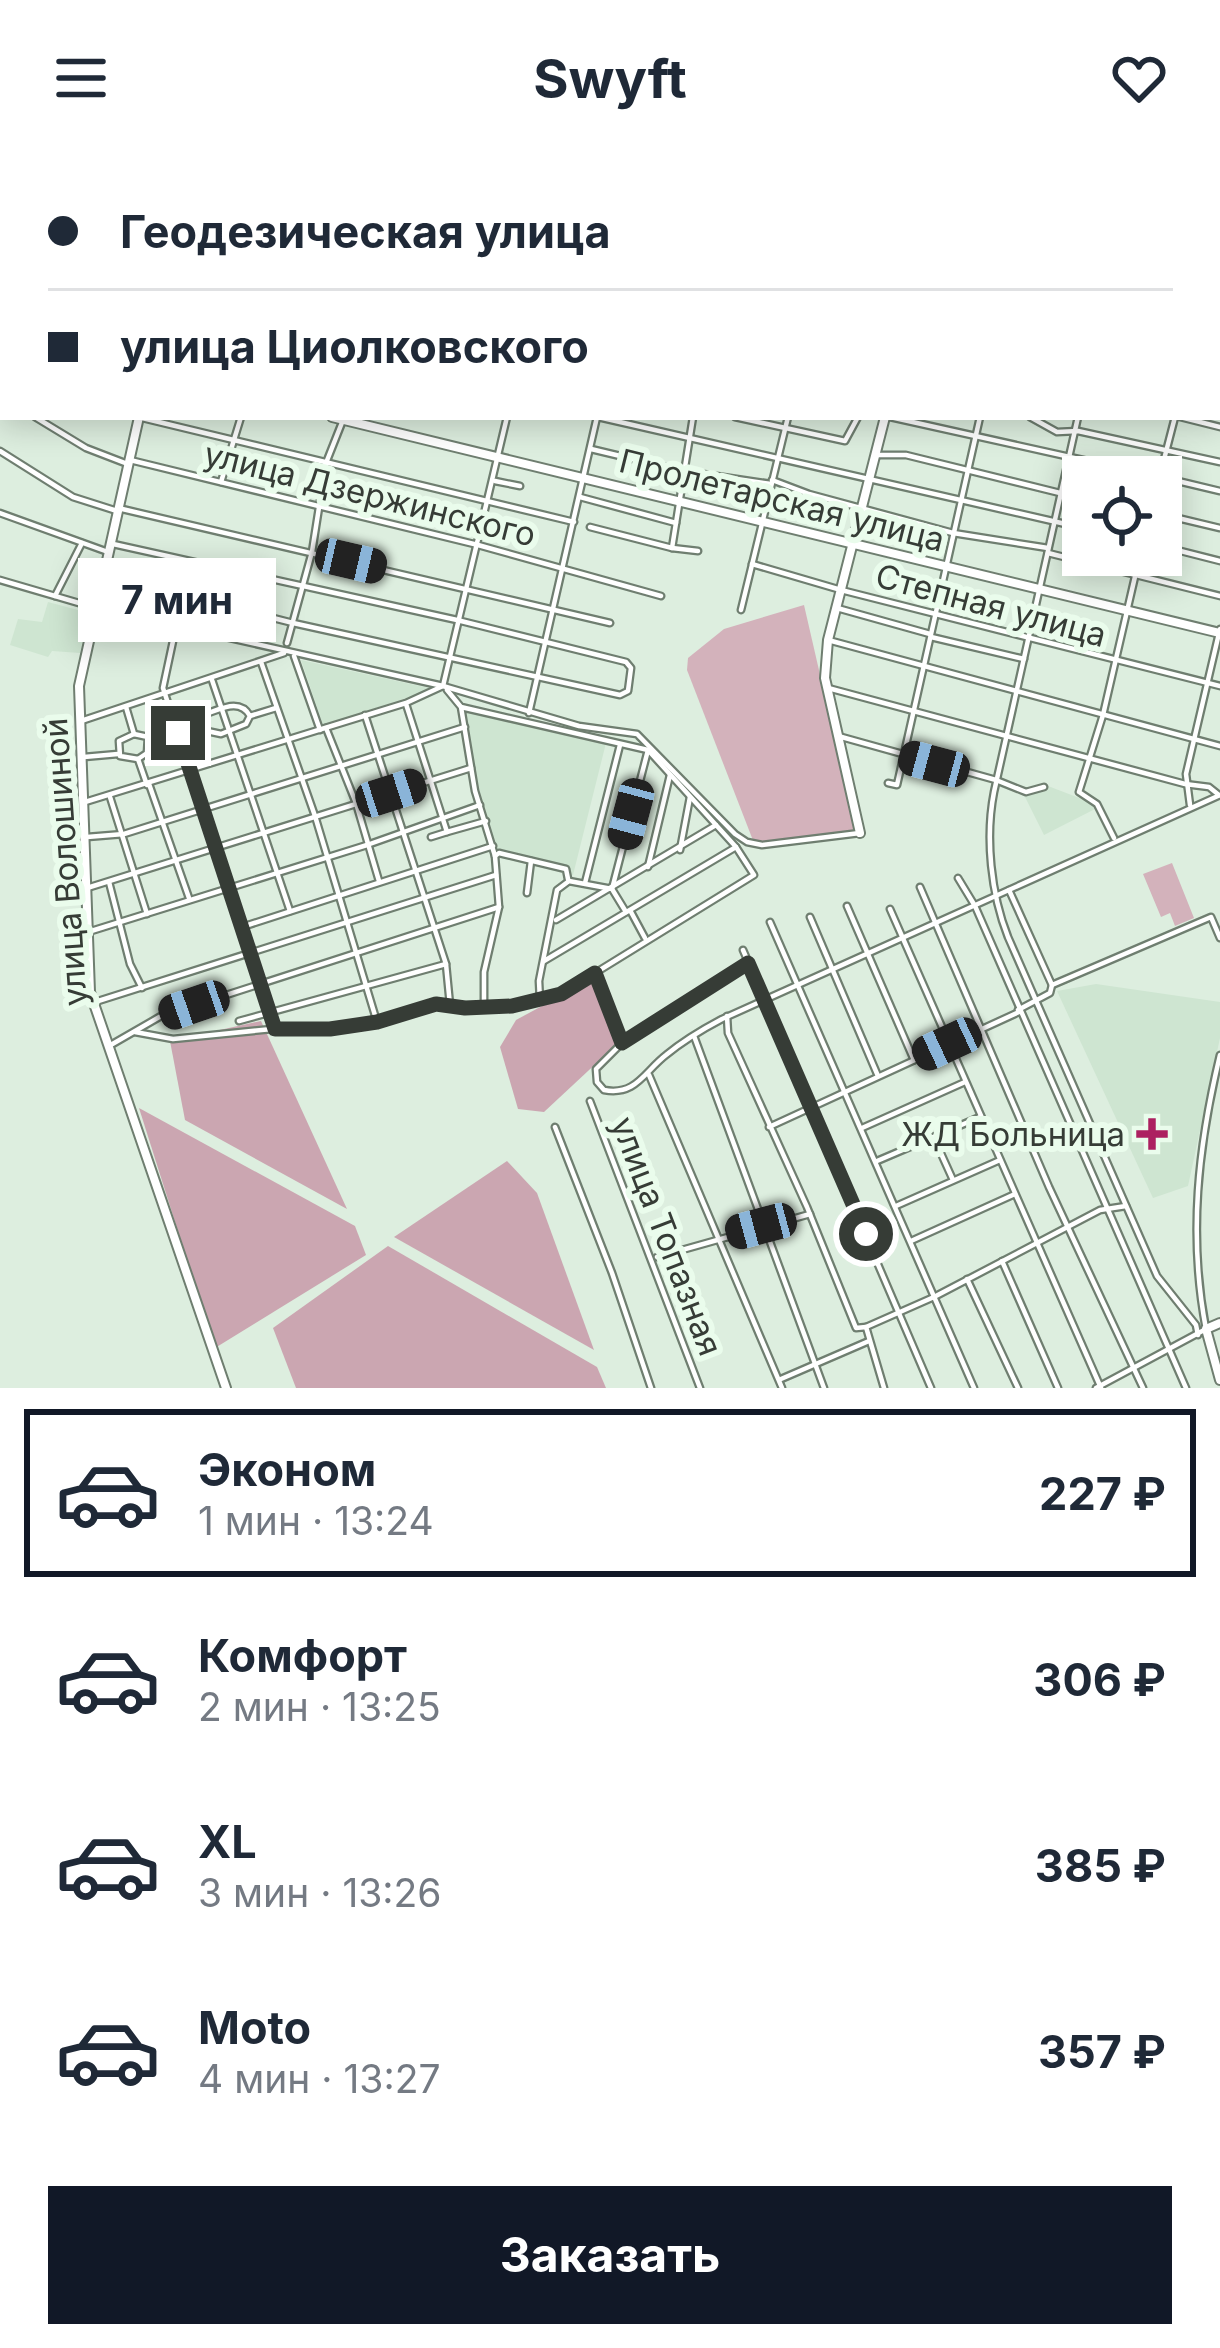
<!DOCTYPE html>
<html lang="ru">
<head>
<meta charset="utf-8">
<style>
  :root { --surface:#fff; --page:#f6f6f7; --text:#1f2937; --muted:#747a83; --line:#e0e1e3; --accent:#111827 }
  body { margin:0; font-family:Inter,sans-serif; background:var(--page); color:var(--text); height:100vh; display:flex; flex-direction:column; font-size:45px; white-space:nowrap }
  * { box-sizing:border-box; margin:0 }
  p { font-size:39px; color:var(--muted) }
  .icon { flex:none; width:66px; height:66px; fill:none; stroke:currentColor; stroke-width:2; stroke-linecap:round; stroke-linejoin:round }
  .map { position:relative; height:1232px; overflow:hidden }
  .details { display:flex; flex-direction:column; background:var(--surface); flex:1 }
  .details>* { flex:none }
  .top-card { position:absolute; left:0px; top:0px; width:1221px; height:264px; box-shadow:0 6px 30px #0003; display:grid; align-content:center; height:264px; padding:0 48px; background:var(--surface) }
  .tools { position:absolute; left:1062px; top:300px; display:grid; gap:24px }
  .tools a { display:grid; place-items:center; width:120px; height:120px; border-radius:0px; background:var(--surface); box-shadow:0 6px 30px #0003; font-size:60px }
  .end { position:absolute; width:54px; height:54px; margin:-27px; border:15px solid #363c36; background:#fff; box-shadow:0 0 0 6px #fff }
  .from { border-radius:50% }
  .bubble { position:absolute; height:84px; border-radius:0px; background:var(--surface); box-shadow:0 6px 30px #0003; font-size:39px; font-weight:700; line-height:84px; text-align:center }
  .car { position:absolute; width:36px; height:72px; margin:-36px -18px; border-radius:15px; box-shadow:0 0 9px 3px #0007; background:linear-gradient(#222 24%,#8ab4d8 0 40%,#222 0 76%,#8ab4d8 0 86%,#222 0) }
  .top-card b { display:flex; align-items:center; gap:42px; height:114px; font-size:45px }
  .top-card b+b { border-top:3px solid var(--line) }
  .top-card i { width:30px; height:30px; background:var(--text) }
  ul { padding:21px 0 0; list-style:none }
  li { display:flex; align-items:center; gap:36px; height:168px; margin:0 24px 18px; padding:0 24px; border:6px solid transparent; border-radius:0px }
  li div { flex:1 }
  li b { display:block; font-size:45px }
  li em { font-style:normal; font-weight:700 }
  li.current { border-color:var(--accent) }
  li>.icon { width:108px; height:108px; stroke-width:1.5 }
  .cta { display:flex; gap:24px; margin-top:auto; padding:24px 48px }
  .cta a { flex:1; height:138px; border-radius:0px; background:var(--accent); color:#fff; font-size:48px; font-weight:700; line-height:138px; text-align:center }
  header { display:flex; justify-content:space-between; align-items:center; height:156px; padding:0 48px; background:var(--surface); font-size:54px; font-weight:700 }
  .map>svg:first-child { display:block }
</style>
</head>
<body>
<header><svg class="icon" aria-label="menu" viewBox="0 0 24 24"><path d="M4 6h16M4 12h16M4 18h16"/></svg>Swyft<svg class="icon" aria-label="heart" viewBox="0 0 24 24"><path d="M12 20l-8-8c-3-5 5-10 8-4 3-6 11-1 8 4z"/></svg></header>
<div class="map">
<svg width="1220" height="1232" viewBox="0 0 1220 1232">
  <rect width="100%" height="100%" fill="#ddeedf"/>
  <g fill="#cee5d1">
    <polygon points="48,446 89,457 80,497 52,495 48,501 10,489 18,463 42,466"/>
    <polygon points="301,504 429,532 428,535 323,569"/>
    <polygon points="463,553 606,587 573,719 498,701 476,635"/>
    <polygon points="1048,630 1095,648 1097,652 1044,679 1025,641"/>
    <polygon points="1096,828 1220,846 1220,882 1188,1030 1153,1042 1057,835"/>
  </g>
  <g fill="#d3b2bb">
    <polygon points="804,449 856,675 754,687 687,514 688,502 724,473"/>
    <polygon points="1172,707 1194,762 1175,770 1170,757 1161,761 1143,718"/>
  </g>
  <g fill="#cba6b1">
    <polygon points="592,823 617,888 544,956 518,953 500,891 516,864"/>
    <polygon points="261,865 347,1053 185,964 170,885"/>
    <polygon points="139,952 355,1070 366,1099 215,1192"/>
    <polygon points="507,1005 537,1037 594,1194 394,1081"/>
    <polygon points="388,1090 597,1211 606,1232 296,1232 273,1172"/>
  </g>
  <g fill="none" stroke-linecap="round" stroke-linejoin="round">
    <defs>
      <g id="street">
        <polyline points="861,0 875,3"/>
        <polyline points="901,0 914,3"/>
        <polyline points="112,3 114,0"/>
        <polyline points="340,3 342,0"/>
        <polyline points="561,3 562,0"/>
        <polyline points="608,3 609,0"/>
        <polyline points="1122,3 1123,0"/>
        <polyline points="1144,3 1145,0"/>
        <polyline points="0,24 3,26"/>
        <polyline points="1218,73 1220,74"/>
        <polyline points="0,74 3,76"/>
        <polyline points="1218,81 1220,81"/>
        <polyline points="0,167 3,162"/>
        <polyline points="0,186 3,187"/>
        <polyline points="0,239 3,241"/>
        <polyline points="1218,242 1220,243"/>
        <polyline points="35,261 86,292 125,307"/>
        <polyline points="138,261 574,366"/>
        <polyline points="598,261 1083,372"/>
        <polyline points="735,261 845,285 858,261"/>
        <polyline points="890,261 1160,321"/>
        <polyline points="1030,261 1057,276 1078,275 1220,306"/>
        <path d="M1078,261L994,636C985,682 991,738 1008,781L1157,1120L1196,1169L1198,1179"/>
        <polyline points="1180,261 1220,271"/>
        <polyline points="591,293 683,315 771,328"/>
        <polyline points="0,295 73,341 117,355"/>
        <polyline points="876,299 906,299 1060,337 1083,338"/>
        <polyline points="130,304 478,389 661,440"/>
        <polyline points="1160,319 1175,261"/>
        <polyline points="1161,321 1220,335"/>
        <polyline points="772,324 809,338 953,377 1048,392"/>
        <polyline points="495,325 520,330"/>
        <polyline points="221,326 241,261"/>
        <polyline points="580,341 676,367"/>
        <polyline points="118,352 610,467"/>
        <polyline points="0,357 108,396"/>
        <polyline points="1161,358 1220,372"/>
        <polyline points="590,371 672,392 698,395"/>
        <polyline points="1161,390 1220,405"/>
        <polyline points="672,392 693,261"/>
        <polyline points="1048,397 1220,440"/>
        <polyline points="752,408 841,434 1220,530"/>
        <polyline points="103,419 293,467 620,539 628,535 631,512 626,506 457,464 113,388"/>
        <polyline points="0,424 96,452 443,530 579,570 637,578 735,678 747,686 762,689 860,677"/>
        <polyline points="55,440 82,387"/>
        <polyline points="837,452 930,478"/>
        <polyline points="741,454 788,261"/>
        <polyline points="176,471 163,532 275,873 330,873 377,866"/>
        <polyline points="188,474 194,444"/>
        <polyline points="931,481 1024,503"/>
        <polyline points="828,484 1220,590"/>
        <polyline points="287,487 312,396 326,307 343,264"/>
        <polyline points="294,500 320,574"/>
        <polyline points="261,506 315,660 377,866 436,848 450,849"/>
        <polyline points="212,524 290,755"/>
        <polyline points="828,532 1185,628 1209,631 1219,639"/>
        <polyline points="447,534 461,551 475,635 495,700 499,751 484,816 484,851 512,850 561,838 754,719 736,691 648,594 461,551"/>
        <polyline points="406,548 447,676 486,665"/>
        <polyline points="126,551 134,578"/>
        <polyline points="529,557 597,261"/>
        <polyline points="365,559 446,808 450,849 483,851"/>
        <path d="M250,560L246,568L221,578L207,575L205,558C221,553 240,542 250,560L276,552"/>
        <polyline points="81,565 284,497"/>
        <polyline points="326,572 356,647 379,725"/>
        <polygon points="134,578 148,581 147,597 138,603 120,600 119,585"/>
        <polyline points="838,580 996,624 1026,636 1044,631"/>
        <polyline points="150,587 201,570"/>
        <polyline points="84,601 118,598"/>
        <polyline points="138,603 147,629"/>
        <polyline points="888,627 897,629 980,261"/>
        <polyline points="149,628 189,742"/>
        <polyline points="110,641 147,758"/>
        <polyline points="85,646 406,547 443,530 507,261"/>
        <polyline points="1190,649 1186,618 1220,473"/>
        <polyline points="87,681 124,678 465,571"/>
        <polyline points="431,681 447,676"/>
        <polyline points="1114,682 1097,648 1079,636 1103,559 1140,399"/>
        <polyline points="680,694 690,641"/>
        <polyline points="495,700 499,697 566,713 568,723"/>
        <polyline points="648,711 670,619"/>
        <polyline points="958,722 975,750 1186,1232"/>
        <polyline points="109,726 130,808 142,832"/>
        <polyline points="585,727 620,589"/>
        <polyline points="920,731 1049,1031 1143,1232"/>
        <polyline points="87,732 471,612"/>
        <polyline points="612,733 648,594"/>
        <polyline points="1009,734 1052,829 1211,761 1220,782"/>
        <polyline points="527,737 531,705"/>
        <polyline points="847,750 914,904"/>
        <polyline points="890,753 1101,1232"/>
        <polyline points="631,756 645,782"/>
        <polyline points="810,761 878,920"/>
        <polyline points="556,764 716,669"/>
        <polyline points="770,766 974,1232"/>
        <polyline points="242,771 493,690"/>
        <polyline points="88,776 367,689 480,649"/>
        <polyline points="743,794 931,1232"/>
        <polyline points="544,805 736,691"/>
        <path d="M748,807L627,882L596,913L597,926L604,934C636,940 644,916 666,899C683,885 703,873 722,863L1220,639"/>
        <polyline points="595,817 622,887"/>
        <polyline points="540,845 539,825 557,734 569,725 612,733 626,756"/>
        <polyline points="95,846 496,719"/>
        <polyline points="1018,854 1050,837 1052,829"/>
        <polyline points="727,860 728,877 807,1051 856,1172 866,1171 884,1232"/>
        <polyline points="239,865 446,808"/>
        <polyline points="135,876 173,883 272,873"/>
        <polyline points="694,880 824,1232"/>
        <polyline points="109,890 161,860 499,751"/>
        <polyline points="649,919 782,1232"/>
        <polyline points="590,945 700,1232"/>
        <polyline points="555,971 612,1117 651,1232"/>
        <polyline points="769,971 1019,856"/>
        <polyline points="862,972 965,926"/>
        <polyline points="934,982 953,1024"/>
        <polyline points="877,1005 980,961"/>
        <polyline points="896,1050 1000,1004"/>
        <polyline points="911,1085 1015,1038"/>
        <polyline points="657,1101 810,1058"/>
        <polyline points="1002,1105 1058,1232"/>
        <polyline points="967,1123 1018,1232"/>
        <polyline points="866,1171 934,1141 1100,1054 1126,1050"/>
        <path d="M1206,1173C1188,1079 1198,991 1220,899"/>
        <polyline points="781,1223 869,1185"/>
        <polyline points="1096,1232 1206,1173"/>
      </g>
      <g id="secondary">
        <polyline points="347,0 352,3"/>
        <polyline points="272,3 274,0"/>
        <polyline points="945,3 946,0"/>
        <polyline points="0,134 3,136"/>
        <polyline points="1218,207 1220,208"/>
        <polyline points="139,261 79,530 90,836 226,1232"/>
        <polyline points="332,261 1220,477"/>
        <polyline points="860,677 825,522 828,484 885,261"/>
        <polyline points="1220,1167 1206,1173 1220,1224"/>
      </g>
    </defs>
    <use href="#street" stroke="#6f7e70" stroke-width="9"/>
    <use href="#secondary" stroke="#6f7e70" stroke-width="12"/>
    <use href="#street" stroke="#fff" stroke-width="4.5"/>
    <use href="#secondary" stroke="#fff" stroke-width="8"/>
  </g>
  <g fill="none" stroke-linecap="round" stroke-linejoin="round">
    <polyline stroke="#363c36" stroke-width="15" points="178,577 275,873 330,873 377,866 436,848 465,852 512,850 561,838 595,817 622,887 748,807 866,1078"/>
  </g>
  <path fill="#ac2060" stroke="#eafcec" stroke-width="4.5" d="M1146 960h12v12h12v12h-12v12h-12v-12h-12v-12h12z"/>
  <g text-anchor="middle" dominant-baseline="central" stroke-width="12" stroke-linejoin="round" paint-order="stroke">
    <g font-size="33" fill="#363c36" stroke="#eafcec">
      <text transform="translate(370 338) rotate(14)">улица Дзержинского</text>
      <text transform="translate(782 344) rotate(14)">Пролетарская улица</text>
      <text transform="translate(991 449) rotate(15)">Степная улица</text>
      <text transform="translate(65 706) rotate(-94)">улица Волошиной</text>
      <text transform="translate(667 1080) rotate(69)">улица Топазная</text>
    </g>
    <g font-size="33" fill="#363c36" stroke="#eafcec" text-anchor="end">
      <text x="1125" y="978">ЖД Больница</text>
    </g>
  </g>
</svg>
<div class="tools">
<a><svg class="icon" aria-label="locate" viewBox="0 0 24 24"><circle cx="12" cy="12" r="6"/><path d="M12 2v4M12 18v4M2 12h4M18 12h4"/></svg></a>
</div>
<i class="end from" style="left:866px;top:1078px"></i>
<i class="end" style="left:178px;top:577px"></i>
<div class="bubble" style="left:78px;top:402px;width:198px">7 мин</div>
<i class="car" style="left:351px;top:405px;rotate:103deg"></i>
<i class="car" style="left:934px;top:608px;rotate:285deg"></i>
<i class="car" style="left:391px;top:637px;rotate:72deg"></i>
<i class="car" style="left:631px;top:658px;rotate:195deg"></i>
<i class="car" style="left:194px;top:849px;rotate:251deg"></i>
<i class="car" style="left:947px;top:888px;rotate:245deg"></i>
<i class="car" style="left:761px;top:1070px;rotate:255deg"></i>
<div class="top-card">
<b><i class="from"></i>Геодезическая улица</b>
<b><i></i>улица Циолковского</b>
</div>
</div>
<section class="details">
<ul>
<li class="current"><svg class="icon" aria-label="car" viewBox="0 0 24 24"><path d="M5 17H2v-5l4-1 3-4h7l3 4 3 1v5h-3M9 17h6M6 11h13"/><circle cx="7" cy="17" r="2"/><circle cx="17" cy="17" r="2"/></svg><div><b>Эконом</b><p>1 мин · 13:24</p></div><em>227 ₽</em></li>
<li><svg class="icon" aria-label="car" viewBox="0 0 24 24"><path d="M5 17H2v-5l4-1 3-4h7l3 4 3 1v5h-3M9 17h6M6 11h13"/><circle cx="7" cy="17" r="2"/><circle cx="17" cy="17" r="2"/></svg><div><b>Комфорт</b><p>2 мин · 13:25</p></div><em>306 ₽</em></li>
<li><svg class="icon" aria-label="car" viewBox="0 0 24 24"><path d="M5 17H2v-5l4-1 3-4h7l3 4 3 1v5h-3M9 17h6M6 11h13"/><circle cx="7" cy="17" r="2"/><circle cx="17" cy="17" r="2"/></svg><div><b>XL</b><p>3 мин · 13:26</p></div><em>385 ₽</em></li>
<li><svg class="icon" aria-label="car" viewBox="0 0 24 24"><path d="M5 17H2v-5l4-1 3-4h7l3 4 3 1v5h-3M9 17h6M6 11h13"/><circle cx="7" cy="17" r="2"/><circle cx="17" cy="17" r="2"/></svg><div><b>Moto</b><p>4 мин · 13:27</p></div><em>357 ₽</em></li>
</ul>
<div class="cta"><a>Заказать</a></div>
</section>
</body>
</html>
